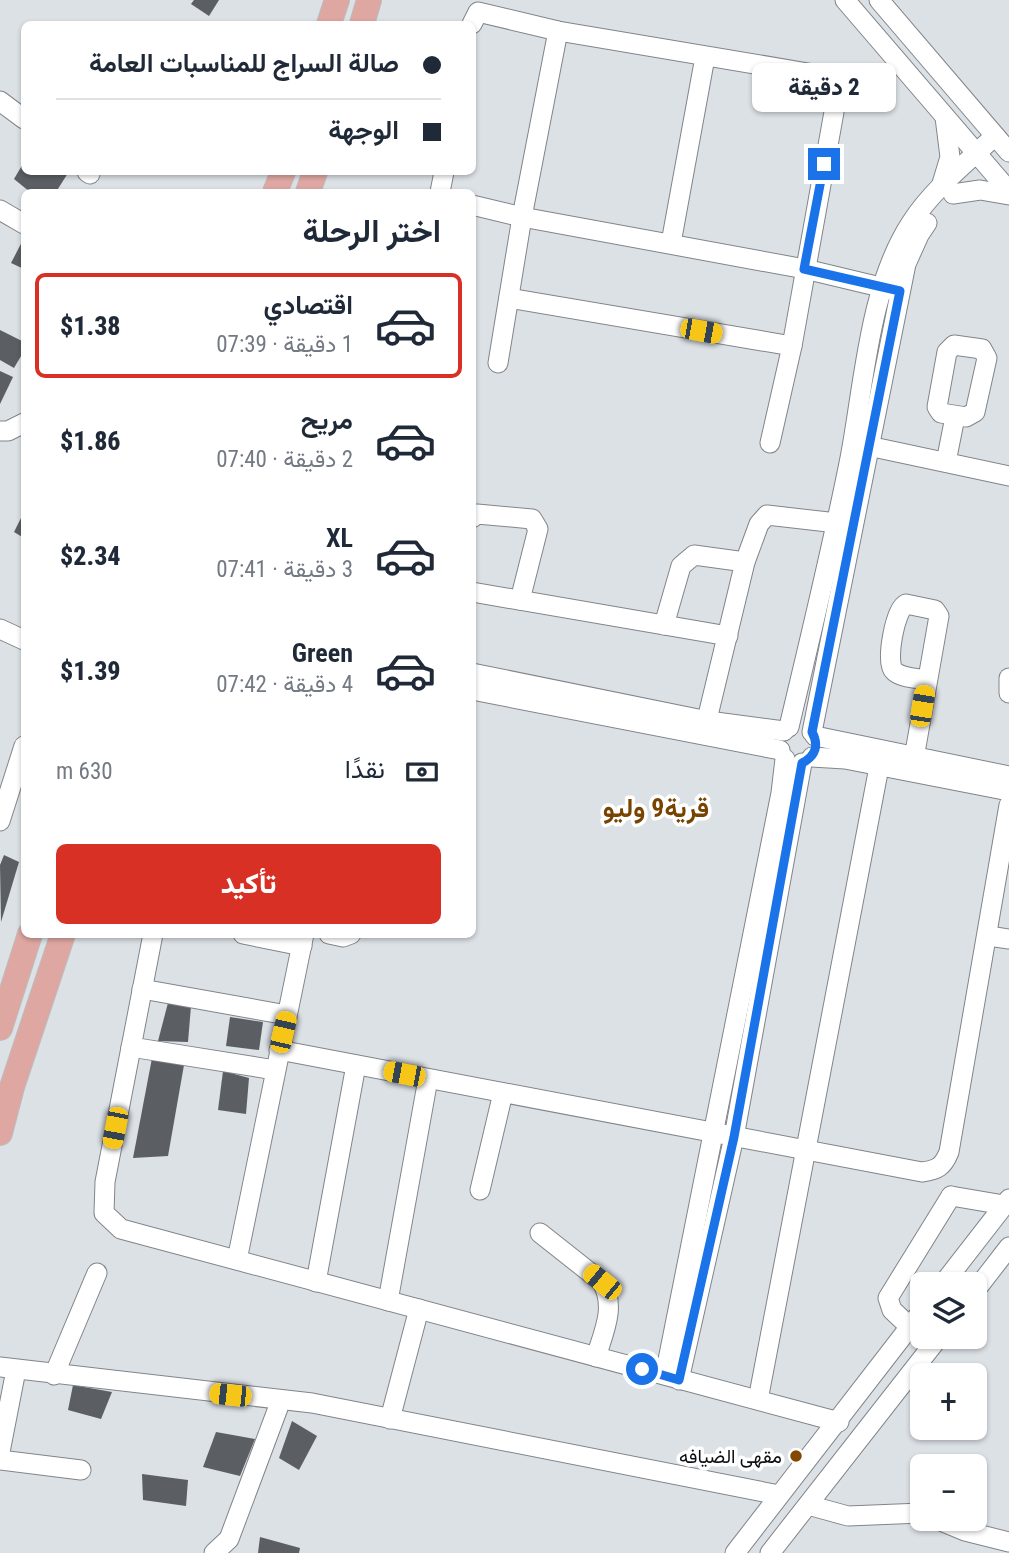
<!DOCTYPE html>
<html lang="ar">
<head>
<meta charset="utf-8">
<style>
  :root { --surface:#fff; --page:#f6f6f7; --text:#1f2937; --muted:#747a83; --line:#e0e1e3; --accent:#d93025 }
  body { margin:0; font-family:"Roboto Condensed",Vazirmatn,sans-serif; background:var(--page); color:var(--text); direction:rtl; height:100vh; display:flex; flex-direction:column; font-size:26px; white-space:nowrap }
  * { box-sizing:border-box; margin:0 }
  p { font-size:23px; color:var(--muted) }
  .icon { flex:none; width:38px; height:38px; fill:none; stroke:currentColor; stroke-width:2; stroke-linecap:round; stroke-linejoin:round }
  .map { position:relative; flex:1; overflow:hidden; direction:ltr }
  .side { position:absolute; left:21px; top:189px; width:455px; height:749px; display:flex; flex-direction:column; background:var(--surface); border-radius:10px; box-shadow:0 2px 5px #0004; direction:rtl }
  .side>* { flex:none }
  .hud { position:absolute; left:21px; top:21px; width:455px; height:154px; border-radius:10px; box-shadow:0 2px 5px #0004; direction:rtl; display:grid; align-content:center; height:154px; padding:0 35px; background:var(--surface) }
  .buttons { position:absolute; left:910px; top:1272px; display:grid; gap:14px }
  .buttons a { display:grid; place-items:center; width:77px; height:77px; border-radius:10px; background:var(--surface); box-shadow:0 2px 5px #0004; font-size:35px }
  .end { position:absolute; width:32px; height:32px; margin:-16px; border:9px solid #1a73e8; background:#fff; box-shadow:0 0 0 4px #fff }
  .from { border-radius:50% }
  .bubble { position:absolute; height:49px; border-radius:10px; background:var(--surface); box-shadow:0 2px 5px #0004; font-size:23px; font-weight:800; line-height:49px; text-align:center; direction:rtl }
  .car { position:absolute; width:21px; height:42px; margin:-21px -10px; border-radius:9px; box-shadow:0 0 5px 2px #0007; background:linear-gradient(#f5c518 24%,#345 0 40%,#f5c518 0 76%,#345 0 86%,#f5c518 0) }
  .hud b { display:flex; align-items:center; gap:24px; height:66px; font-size:26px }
  .hud b+b { border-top:2px solid var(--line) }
  .hud i { width:18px; height:18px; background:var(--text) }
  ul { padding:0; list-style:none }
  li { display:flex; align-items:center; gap:21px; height:105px; margin:0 14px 10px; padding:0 21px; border:4px solid transparent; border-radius:10px }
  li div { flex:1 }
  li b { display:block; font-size:26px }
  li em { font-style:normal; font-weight:800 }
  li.on { border-color:var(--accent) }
  li>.icon { width:63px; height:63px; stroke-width:1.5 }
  h2 { padding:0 35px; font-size:32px; line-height:84px }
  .pay { display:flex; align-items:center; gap:18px; height:77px; padding:0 35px; font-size:26px }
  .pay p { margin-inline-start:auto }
  .primary-button { display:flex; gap:14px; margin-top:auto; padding:14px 35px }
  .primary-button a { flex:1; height:80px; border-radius:10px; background:var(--accent); color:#fff; font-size:28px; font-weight:800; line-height:80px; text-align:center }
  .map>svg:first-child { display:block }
</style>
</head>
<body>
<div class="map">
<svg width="1009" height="1553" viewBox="0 0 1009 1553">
  <rect width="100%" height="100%" fill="#dce1e6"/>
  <g fill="#5b5f64">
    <polygon points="194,0 219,0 209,16 191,4"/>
    <polygon points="24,162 24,172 68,173 56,192 30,192 14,179"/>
    <polygon points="24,238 24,269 11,263"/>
    <polygon points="0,330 24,342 24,351 14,368 0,360"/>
    <polygon points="0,371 13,377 0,404"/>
    <polygon points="24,512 24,538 14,532"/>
    <polygon points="4,855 19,862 1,922 0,865"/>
    <polygon points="169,999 191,1006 188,1042 158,1041"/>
    <polygon points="230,1017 263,1022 259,1050 226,1046"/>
    <polygon points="152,1058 184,1065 168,1156 133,1158"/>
    <polygon points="223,1071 249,1078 246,1114 218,1110"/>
    <polygon points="73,1385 112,1392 101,1419 68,1410"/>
    <polygon points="292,1421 317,1436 299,1470 279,1458"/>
    <polygon points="216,1432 255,1439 240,1476 203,1467"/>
    <polygon points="142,1474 188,1480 186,1506 143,1500"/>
    <polygon points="260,1537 300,1548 299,1553 258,1553"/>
  </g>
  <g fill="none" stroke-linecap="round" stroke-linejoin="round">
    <defs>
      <g id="minor">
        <polyline points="845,0 1009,191"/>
        <polyline points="879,0 1009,152"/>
        <path d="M472,24L478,12L558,31L814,74C832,84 836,91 834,112L792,346L770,443"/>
        <polyline points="0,101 24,119"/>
        <polyline points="87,172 90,174"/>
        <polyline points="941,187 950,157 945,117"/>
        <polyline points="440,192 444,172"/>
        <polyline points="953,194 980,190 1009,195"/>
        <polyline points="472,205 522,217 805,269 897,291"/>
        <polyline points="0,210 24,224"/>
        <polyline points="671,243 705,57"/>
        <polyline points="509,298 792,346"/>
        <polygon points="954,345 982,349 987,358 975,412 966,417 941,413 937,407 947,352"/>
        <polyline points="498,363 522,217 558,31"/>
        <polyline points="0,431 8,431 24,423"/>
        <polyline points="859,444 1009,476"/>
        <polyline points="946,462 955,417"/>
        <polyline points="472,518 477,514 532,519 538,529 520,600"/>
        <polyline points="745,562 759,524 767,515 837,523"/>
        <polyline points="472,592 728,636"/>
        <polyline points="664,625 681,566 694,555 745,562 704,732"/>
        <polyline points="0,629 24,640"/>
        <polyline points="472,673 708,721 784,731"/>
        <polyline points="1009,678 1009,693"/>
        <polyline points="472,690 780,750"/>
        <path d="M789,727C810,638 832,549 850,458C864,385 869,287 911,223C932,190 966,163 995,136"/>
        <polyline points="812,732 906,264 919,235 927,223"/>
        <polyline points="815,736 1009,776"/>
        <polyline points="812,757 845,759 1009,791"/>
        <path d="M914,758L939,616L935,610L906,604C895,609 885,663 894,671C901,678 917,678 926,680"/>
        <polyline points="0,821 24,746"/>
        <polyline points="153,934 105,1182 104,1213 121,1229 839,1422"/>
        <polyline points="243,934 302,946"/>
        <polyline points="329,934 343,937 351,934"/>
        <polyline points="989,936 1009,939"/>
        <polyline points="142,989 287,1015"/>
        <polyline points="131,1047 275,1070"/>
        <path d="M279,1050L922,1172C937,1170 943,1167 949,1152L1009,805"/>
        <polyline points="480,1190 503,1093"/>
        <polyline points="951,1196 1004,1205"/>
        <path d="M540,1233L602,1282C616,1307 604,1331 596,1357"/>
        <polyline points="237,1260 304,934"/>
        <polyline points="316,1282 356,1065"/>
        <polyline points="943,1284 1009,1199"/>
        <polyline points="975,1291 1009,1247"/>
        <polyline points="388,1301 428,1079"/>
        <polyline points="910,1327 892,1310 888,1298 951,1196"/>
        <polyline points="0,1367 312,1403 779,1495"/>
        <polyline points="54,1375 97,1273"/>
        <polyline points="665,1375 781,793 785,759"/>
        <polyline points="679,1380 734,1137 802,763"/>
        <polyline points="758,1400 879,767"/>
        <polyline points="390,1419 419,1309"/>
        <polyline points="0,1452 16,1370"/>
        <polyline points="0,1460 81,1470"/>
        <polyline points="808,1505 848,1516 922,1513"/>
        <polyline points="936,1519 965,1531 1009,1542"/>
        <polyline points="214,1553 229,1539 281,1400"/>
        <polyline points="735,1553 922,1311"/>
        <polyline points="770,1553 939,1337"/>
      </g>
      <g id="major">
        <polyline points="329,24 337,0"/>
        <polyline points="362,24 369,0"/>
        <polyline points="275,192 283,172"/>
        <polyline points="308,192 315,172"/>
        <polyline points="0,1028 30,934"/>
        <polyline points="0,1133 12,1087 63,934"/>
      </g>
    </defs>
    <use href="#minor" stroke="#81858a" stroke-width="21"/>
    <use href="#major" stroke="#bbbcbc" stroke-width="26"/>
    <use href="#minor" stroke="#fff" stroke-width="19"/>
    <use href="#major" stroke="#dfa7a2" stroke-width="24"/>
  </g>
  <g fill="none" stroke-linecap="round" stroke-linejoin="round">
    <path stroke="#1a73e8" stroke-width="9" d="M642,1369L679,1380L734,1137L802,763C816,756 819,745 812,732L900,291L804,269L824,164"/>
  </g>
  <circle fill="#834900" stroke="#fff" stroke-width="2.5" cx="796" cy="1456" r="7"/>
  <g text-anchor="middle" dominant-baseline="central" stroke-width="7" stroke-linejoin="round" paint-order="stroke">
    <g font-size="19" fill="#0d0f11" stroke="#fff" text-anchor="end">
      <text x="782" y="1456">مقهى الضيافه</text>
    </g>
    <g font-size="26" font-weight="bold" fill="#784301" stroke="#fff">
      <text x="656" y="808">قرية9 وليو</text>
    </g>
  </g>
</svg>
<div class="buttons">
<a><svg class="icon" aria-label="layers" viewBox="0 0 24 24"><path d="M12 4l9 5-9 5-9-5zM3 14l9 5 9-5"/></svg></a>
<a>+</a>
<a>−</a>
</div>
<i class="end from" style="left:642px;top:1369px"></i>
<i class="end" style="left:824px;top:164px"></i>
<div class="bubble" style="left:752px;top:63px;width:144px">2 دقيقة</div>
<i class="car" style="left:701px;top:331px;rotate:100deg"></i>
<i class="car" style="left:922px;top:706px;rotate:9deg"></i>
<i class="car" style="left:283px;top:1032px;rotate:13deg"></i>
<i class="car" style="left:404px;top:1074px;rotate:281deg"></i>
<i class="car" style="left:115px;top:1128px;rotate:191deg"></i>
<i class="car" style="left:602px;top:1282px;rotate:309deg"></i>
<i class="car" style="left:230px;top:1395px;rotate:276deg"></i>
<div class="hud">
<b><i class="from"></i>صالة السراج للمناسبات العامة</b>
<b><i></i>الوجهة</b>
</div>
<section class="side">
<h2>اختر الرحلة</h2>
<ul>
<li class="on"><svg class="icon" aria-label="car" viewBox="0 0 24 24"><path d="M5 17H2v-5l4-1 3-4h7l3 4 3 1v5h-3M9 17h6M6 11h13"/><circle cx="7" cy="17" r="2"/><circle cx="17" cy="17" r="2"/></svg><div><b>اقتصادي</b><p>1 دقيقة · 07:39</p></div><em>$1.38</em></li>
<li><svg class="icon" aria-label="car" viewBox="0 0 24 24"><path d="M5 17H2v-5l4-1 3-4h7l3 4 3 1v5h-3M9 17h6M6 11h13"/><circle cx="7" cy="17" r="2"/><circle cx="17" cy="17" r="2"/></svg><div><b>مريح</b><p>2 دقيقة · 07:40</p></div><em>$1.86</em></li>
<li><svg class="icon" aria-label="car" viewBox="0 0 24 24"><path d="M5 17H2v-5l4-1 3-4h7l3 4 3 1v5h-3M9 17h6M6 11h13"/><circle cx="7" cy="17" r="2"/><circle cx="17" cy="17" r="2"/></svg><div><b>XL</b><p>3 دقيقة · 07:41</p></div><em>$2.34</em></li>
<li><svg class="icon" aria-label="car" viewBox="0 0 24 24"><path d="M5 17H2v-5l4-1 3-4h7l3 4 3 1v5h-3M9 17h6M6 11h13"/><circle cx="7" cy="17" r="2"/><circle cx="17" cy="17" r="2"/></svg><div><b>Green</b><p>4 دقيقة · 07:42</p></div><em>$1.39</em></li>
</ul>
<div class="pay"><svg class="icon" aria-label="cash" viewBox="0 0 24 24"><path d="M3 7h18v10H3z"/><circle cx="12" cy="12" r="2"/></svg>نقدًا<p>630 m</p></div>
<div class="primary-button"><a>تأكيد</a></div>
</section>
</div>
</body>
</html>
